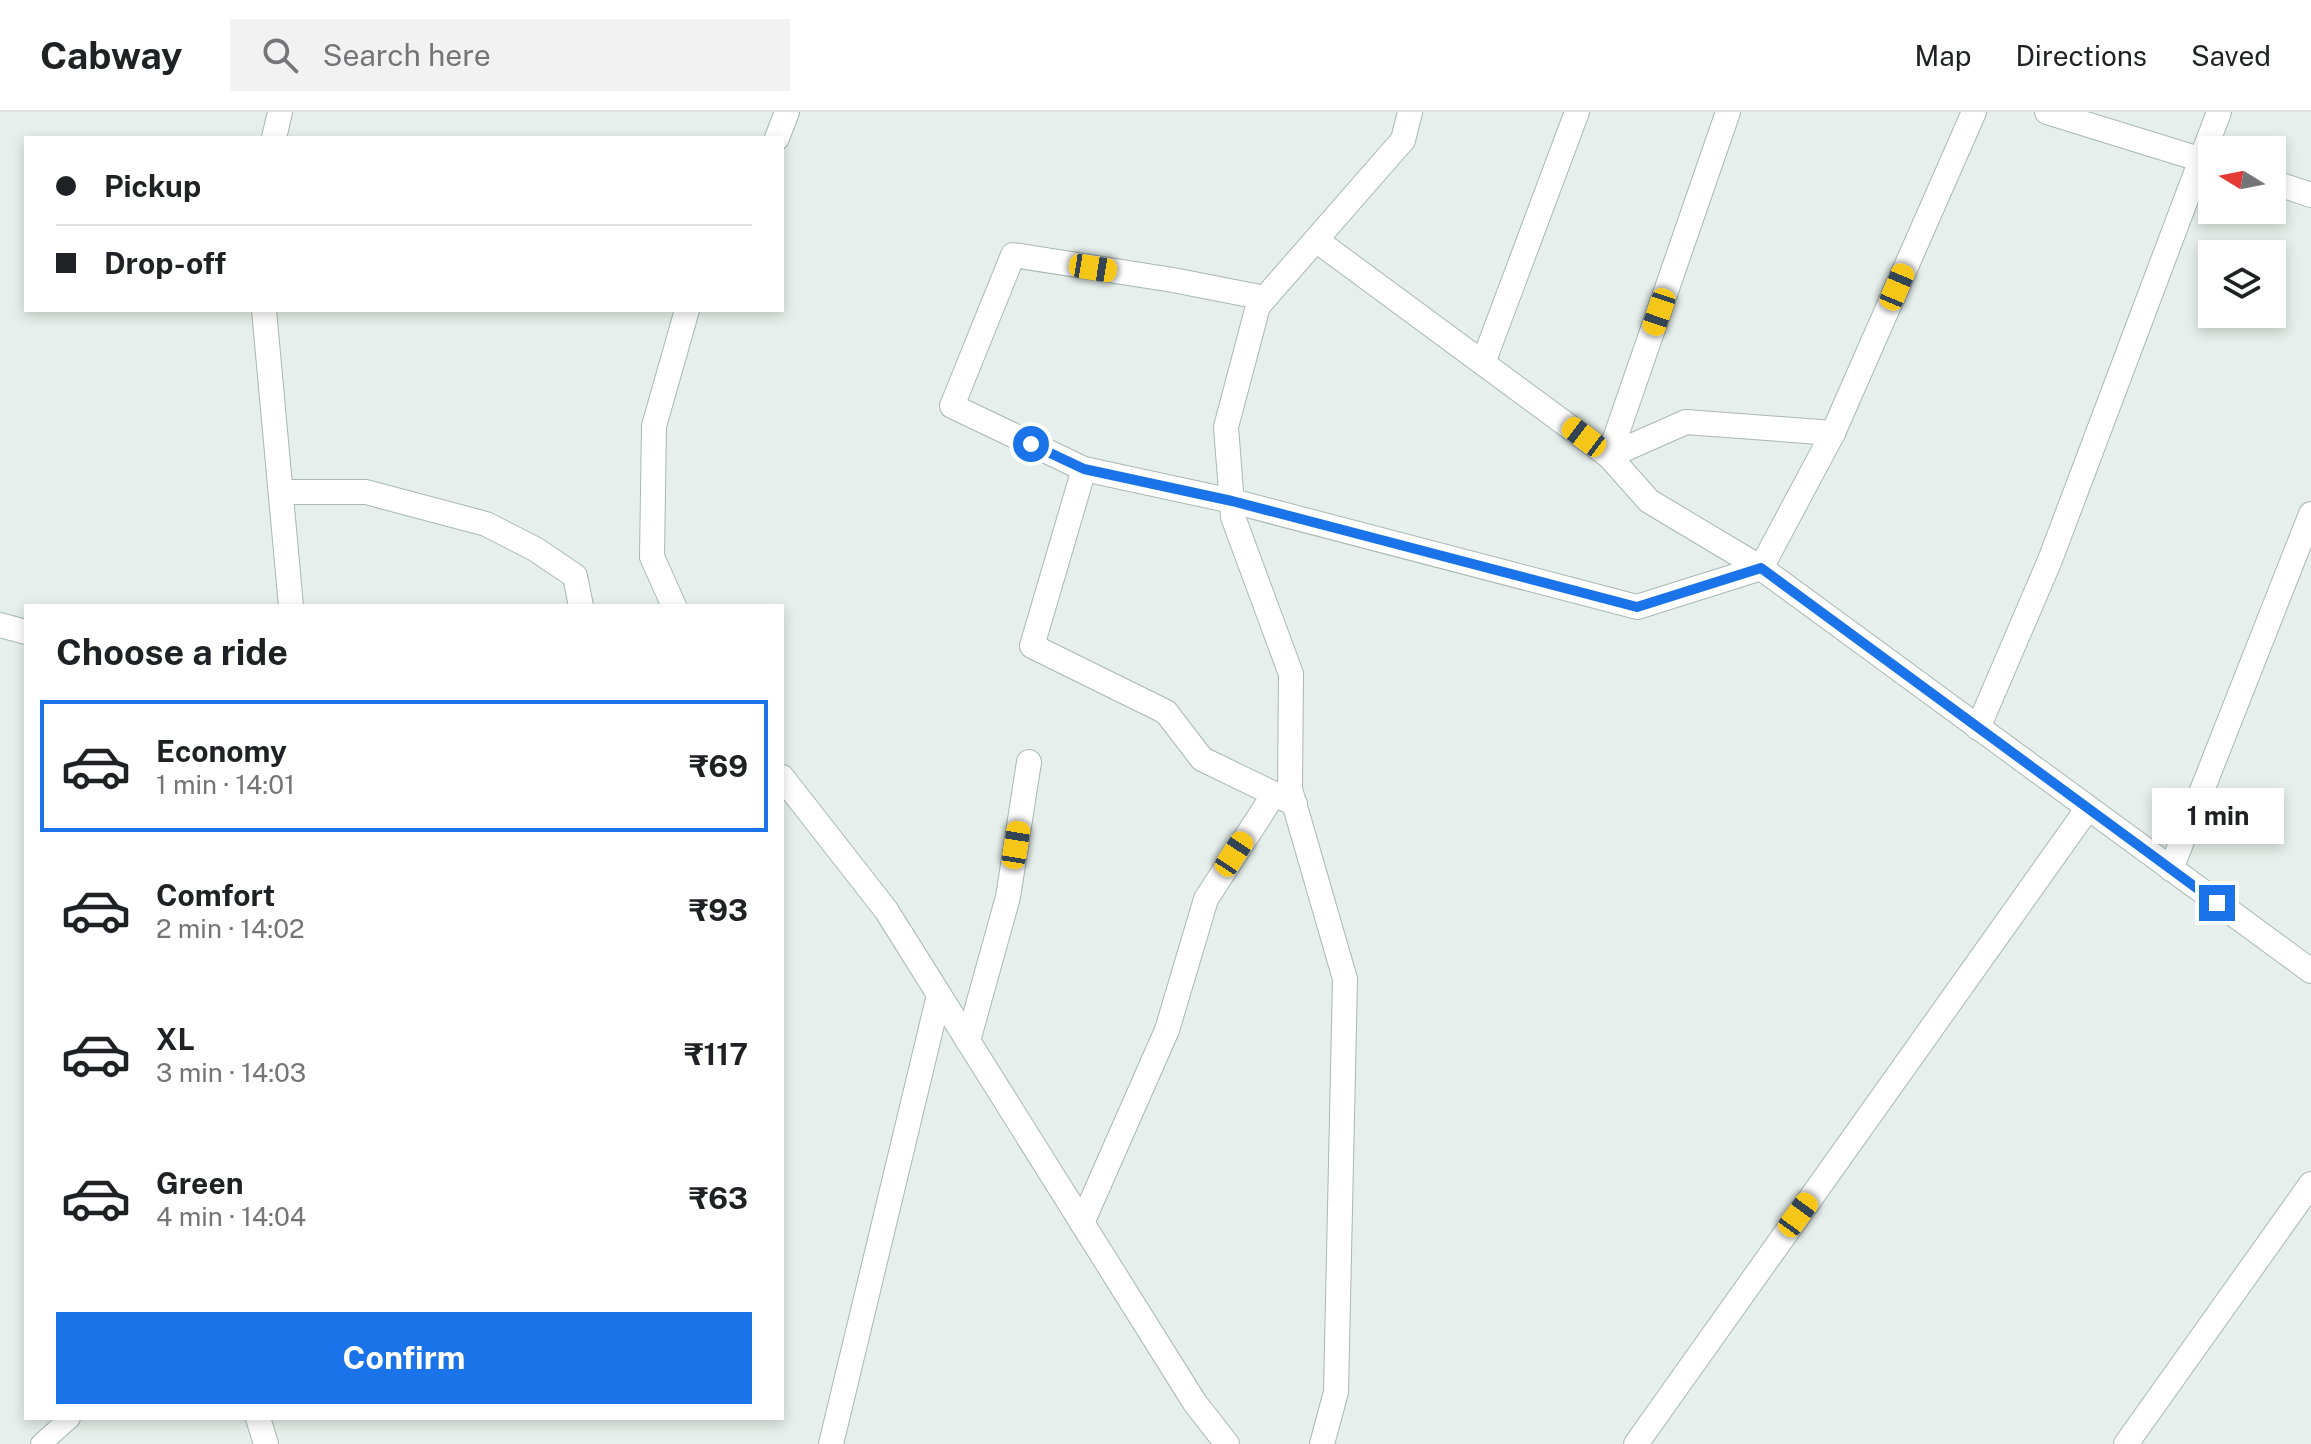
<!DOCTYPE html>
<html lang="en">
<head>
<meta charset="utf-8">
<style>
  :root { --surface:#fff; --page:#f2f2f2; --text:#202124; --muted:#757577; --line:#e0e0e0; --accent:#1a73e8 }
  body { margin:0; font-family:"Public Sans",sans-serif; background:var(--page); color:var(--text); height:100vh; display:flex; flex-direction:column; font-size:30px; white-space:nowrap }
  * { box-sizing:border-box; margin:0 }
  p { font-size:26px; color:var(--muted) }
  .icon { flex:none; width:44px; height:44px; fill:none; stroke:currentColor; stroke-width:2; stroke-linecap:round; stroke-linejoin:round }
  .map { position:relative; flex:1; overflow:hidden }
  .side { position:absolute; left:24px; top:492px; width:760px; height:816px; display:flex; flex-direction:column; background:var(--surface); border-radius:0px; box-shadow:0 4px 12px #0003 }
  .side>* { flex:none }
  .banner { position:absolute; left:24px; top:24px; width:760px; height:176px; border-radius:0px; box-shadow:0 4px 12px #0003; display:grid; align-content:center; height:176px; padding:0 32px; background:var(--surface) }
  .needle { width:52px; rotate:280deg }
  .controls { position:absolute; left:2198px; top:24px; display:grid; gap:16px }
  .controls a { display:grid; place-items:center; width:88px; height:88px; border-radius:0px; background:var(--surface); box-shadow:0 4px 12px #0003; font-size:40px }
  .end { position:absolute; width:36px; height:36px; margin:-18px; border:10px solid #1a73e8; background:#fff; box-shadow:0 0 0 4px #fff }
  .from { border-radius:50% }
  .bubble { position:absolute; height:56px; border-radius:0px; background:var(--surface); box-shadow:0 4px 12px #0003; font-size:26px; font-weight:700; line-height:56px; text-align:center }
  .car { position:absolute; width:24px; height:48px; margin:-24px -12px; border-radius:10px; box-shadow:0 0 6px 2px #0007; background:linear-gradient(#f5c518 24%,#345 0 40%,#f5c518 0 76%,#345 0 86%,#f5c518 0) }
  .banner b { display:flex; align-items:center; gap:28px; height:76px; font-size:30px }
  .banner b+b { border-top:2px solid var(--line) }
  .banner i { width:20px; height:20px; background:var(--text) }
  ul { padding:0; list-style:none }
  li { display:flex; align-items:center; gap:24px; height:132px; margin:0 16px 12px; padding:0 16px; border:4px solid transparent; border-radius:0px }
  li div { flex:1 }
  li b { display:block; font-size:30px }
  li em { font-style:normal; font-weight:700 }
  li.current { border-color:var(--accent) }
  li>.icon { width:72px; height:72px; stroke-width:1.5 }
  h2 { padding:0 32px; font-size:36px; line-height:96px }
  .primary-button { display:flex; gap:16px; margin-top:auto; padding:16px 32px }
  .primary-button a { flex:1; height:92px; border-radius:0px; background:var(--accent); color:#fff; font-size:32px; font-weight:700; line-height:92px; text-align:center }
  header { display:flex; align-items:center; gap:48px; box-sizing:border-box; height:112px; padding:0 40px; background:var(--surface); border-bottom:2px solid var(--line) }
  header strong { font-size:38px }
  nav { display:flex; gap:44px; margin-inline-start:auto; font-size:28px }
  .search { width:560px; height:72px; background:var(--page); display:flex; align-items:center; gap:20px; box-sizing:border-box; padding:0 28px; border-radius:0px; color:var(--muted); font-size:30px }
  .map>svg:first-child { display:block }
</style>
</head>
<body>
<header>
<strong>Cabway</strong>
<div class="search"><svg class="icon" aria-label="search" viewBox="0 0 24 24"><circle cx="10" cy="10" r="6"/><path d="M15 15l6 6"/></svg>Search here</div>
<nav><a>Map</a><a>Directions</a><a>Saved</a></nav>
</header>
<div class="map">
<svg width="2311" height="1332" viewBox="0 0 2311 1332">
  <rect width="100%" height="100%" fill="#e6efeb"/>
  <g fill="none" stroke-linecap="round" stroke-linejoin="round">
    <defs>
      <polyline id="service" points="41,1332 70,1306"/>
      <g id="minor">
        <polyline points="2047,0 2212,51"/>
        <polyline points="274,26 280,0"/>
        <polyline points="777,26 787,0"/>
        <polyline points="2272,70 2311,83"/>
        <polyline points="1316,128 1609,344 1649,389 1761,456 2311,859"/>
        <polyline points="264,198 291,494"/>
        <polyline points="1483,251 1577,0"/>
        <polyline points="1609,344 1728,0"/>
        <polyline points="1609,344 1686,310 1833,321"/>
        <polyline points="1084,357 952,294 1013,143 1173,168 1265,186"/>
        <polyline points="281,380 366,380 486,412 535,437 575,464 581,494"/>
        <polyline points="674,494 652,445 654,314 687,198"/>
        <polyline points="0,513 26,520"/>
        <polyline points="1978,616 2050,448 2219,0"/>
        <polyline points="782,665 886,798 1195,1291 1227,1332"/>
        <polyline points="1295,692 1202,647 1166,600 1032,534 1084,357 1232,389 1637,495 1761,456 1833,321 1974,0"/>
        <polyline points="2171,757 2311,402"/>
        <polyline points="968,929 1008,785 1029,650"/>
        <polyline points="1082,1111 1167,918 1206,787 1274,682"/>
        <polyline points="258,1306 266,1332"/>
        <polyline points="831,1332 939,883"/>
        <polyline points="1322,1332 1336,1280 1345,867 1290,677 1291,562 1233,405 1226,315 1258,194 1403,28 1410,0"/>
        <polyline points="1636,1332 2088,696"/>
        <polyline points="2126,1332 2311,1072"/>
      </g>
    </defs>
    <use href="#service" stroke="#a8b8b2" stroke-width="22"/>
    <use href="#minor" stroke="#a8b8b2" stroke-width="26"/>
    <use href="#service" stroke="#fff" stroke-width="20"/>
    <use href="#minor" stroke="#fff" stroke-width="24"/>
  </g>
  <g fill="none" stroke-linecap="round" stroke-linejoin="round">
    <polyline stroke="#1a73e8" stroke-width="10" points="1031,332 1084,357 1232,389 1637,495 1761,456 2217,791"/>
  </g>
</svg>
<div class="controls">
<a><svg class="needle" viewBox="-14 -14 28 28"><path d="M0-13l5 13h-10z" fill="#e53935"/><path d="M0 13l5-13h-10z" fill="#757577"/></svg></a>
<a><svg class="icon" aria-label="layers" viewBox="0 0 24 24"><path d="M12 4l9 5-9 5-9-5zM3 14l9 5 9-5"/></svg></a>
</div>
<i class="end from" style="left:1031px;top:332px"></i>
<i class="end" style="left:2217px;top:791px"></i>
<div class="bubble" style="left:2152px;top:676px;width:132px">1 min</div>
<i class="car" style="left:1093px;top:156px;rotate:99deg"></i>
<i class="car" style="left:1897px;top:175px;rotate:23deg"></i>
<i class="car" style="left:1659px;top:200px;rotate:199deg"></i>
<i class="car" style="left:1584px;top:325px;rotate:307deg"></i>
<i class="car" style="left:1016px;top:733px;rotate:9deg"></i>
<i class="car" style="left:1234px;top:742px;rotate:33deg"></i>
<i class="car" style="left:1798px;top:1103px;rotate:36deg"></i>
<div class="banner">
<b><i class="from"></i>Pickup</b>
<b><i></i>Drop-off</b>
</div>
<section class="side">
<h2>Choose a ride</h2>
<ul>
<li class="current"><svg class="icon" aria-label="car" viewBox="0 0 24 24"><path d="M5 17H2v-5l4-1 3-4h7l3 4 3 1v5h-3M9 17h6M6 11h13"/><circle cx="7" cy="17" r="2"/><circle cx="17" cy="17" r="2"/></svg><div><b>Economy</b><p>1 min · 14:01</p></div><em>₹69</em></li>
<li><svg class="icon" aria-label="car" viewBox="0 0 24 24"><path d="M5 17H2v-5l4-1 3-4h7l3 4 3 1v5h-3M9 17h6M6 11h13"/><circle cx="7" cy="17" r="2"/><circle cx="17" cy="17" r="2"/></svg><div><b>Comfort</b><p>2 min · 14:02</p></div><em>₹93</em></li>
<li><svg class="icon" aria-label="car" viewBox="0 0 24 24"><path d="M5 17H2v-5l4-1 3-4h7l3 4 3 1v5h-3M9 17h6M6 11h13"/><circle cx="7" cy="17" r="2"/><circle cx="17" cy="17" r="2"/></svg><div><b>XL</b><p>3 min · 14:03</p></div><em>₹117</em></li>
<li><svg class="icon" aria-label="car" viewBox="0 0 24 24"><path d="M5 17H2v-5l4-1 3-4h7l3 4 3 1v5h-3M9 17h6M6 11h13"/><circle cx="7" cy="17" r="2"/><circle cx="17" cy="17" r="2"/></svg><div><b>Green</b><p>4 min · 14:04</p></div><em>₹63</em></li>
</ul>
<div class="primary-button"><a>Confirm</a></div>
</section>
</div>
</body>
</html>
